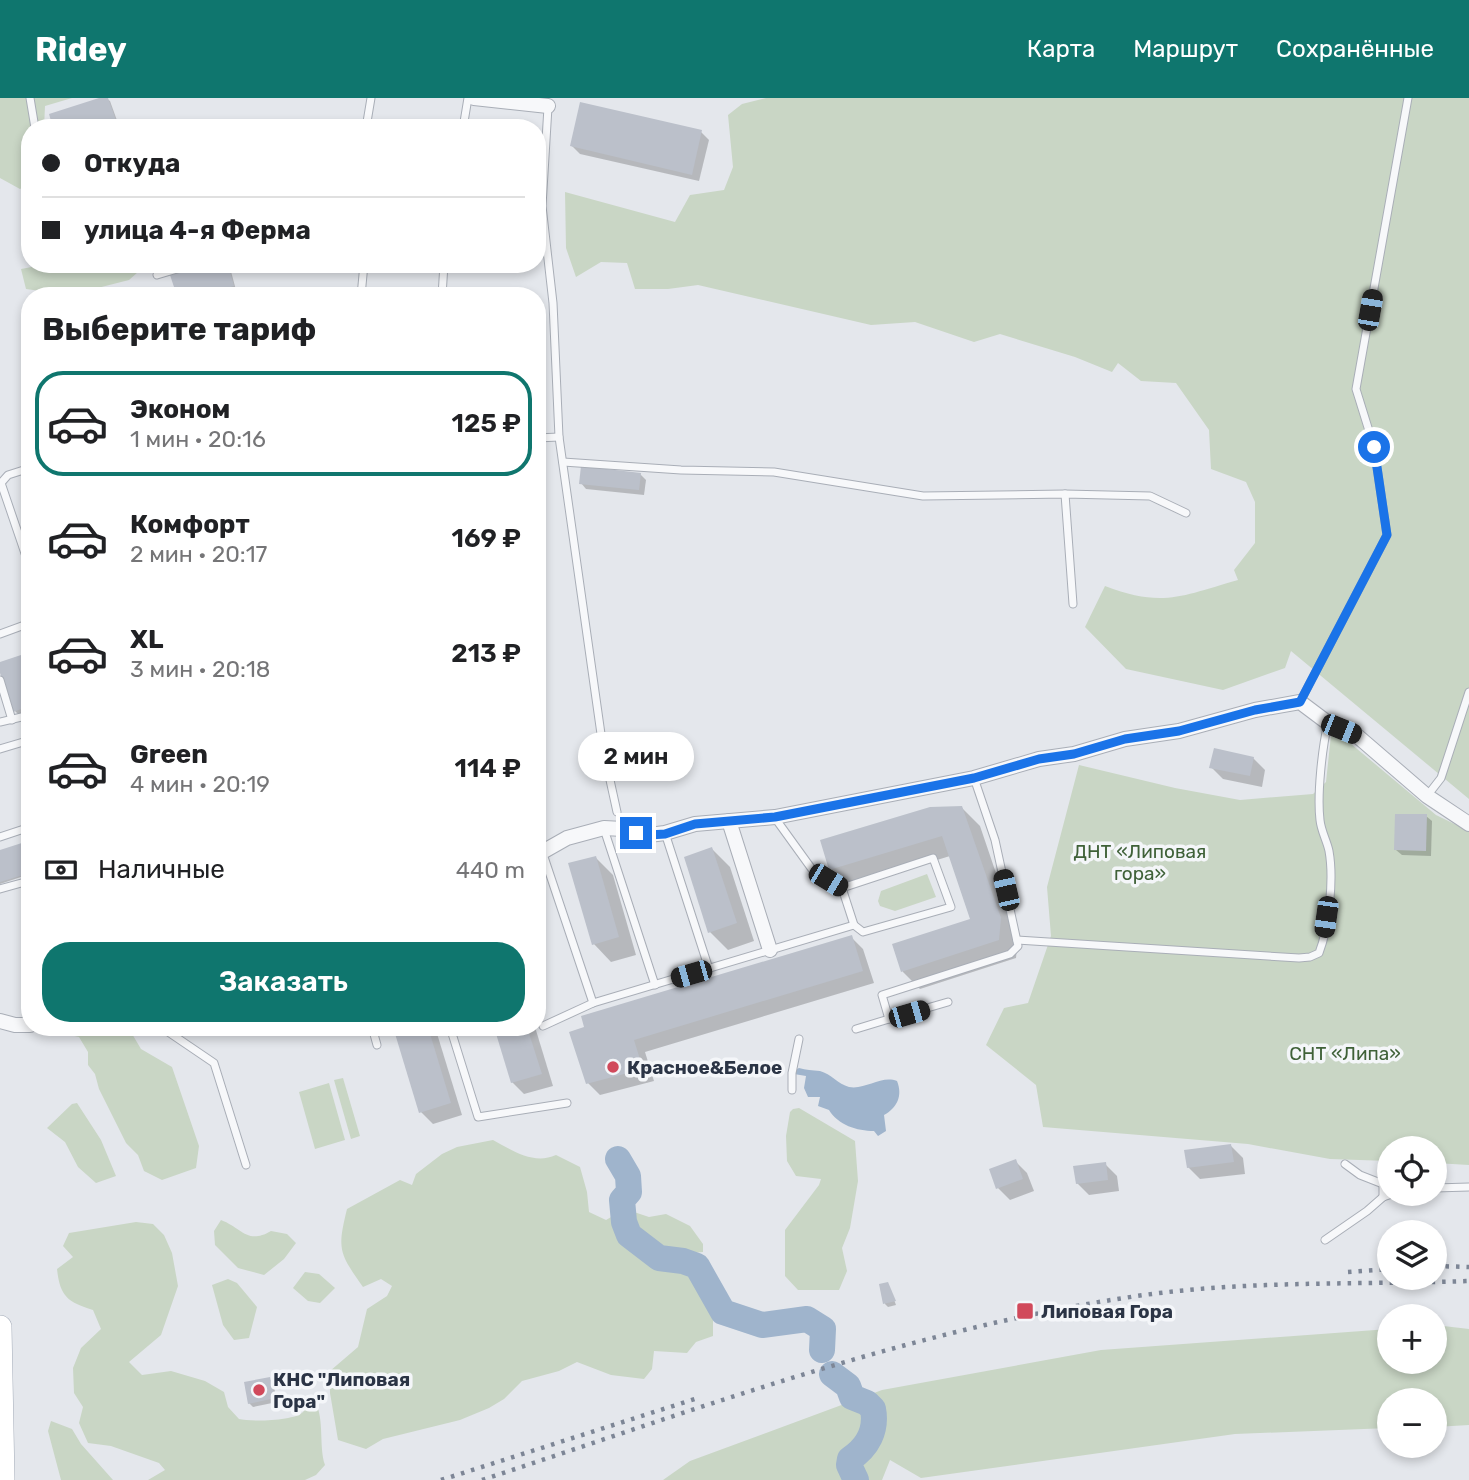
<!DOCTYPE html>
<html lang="ru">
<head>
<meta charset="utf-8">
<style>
  :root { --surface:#fff; --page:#f6f6f6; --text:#202124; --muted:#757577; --line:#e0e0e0; --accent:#0f766e }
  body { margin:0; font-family:Rubik,sans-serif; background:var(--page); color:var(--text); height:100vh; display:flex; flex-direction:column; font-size:26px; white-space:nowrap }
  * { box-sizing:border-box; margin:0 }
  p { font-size:23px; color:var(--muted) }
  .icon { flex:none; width:38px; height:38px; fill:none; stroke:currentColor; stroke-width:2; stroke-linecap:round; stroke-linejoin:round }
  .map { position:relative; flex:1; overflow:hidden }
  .drawer { position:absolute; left:21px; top:189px; width:525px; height:749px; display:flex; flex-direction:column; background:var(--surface); border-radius:28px; box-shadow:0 4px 10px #0003 }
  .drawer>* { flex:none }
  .hud { position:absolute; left:21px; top:21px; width:525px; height:154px; border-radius:28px; box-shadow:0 4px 10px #0003; display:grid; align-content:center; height:154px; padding:0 21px; background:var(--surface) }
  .buttons { position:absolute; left:1377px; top:1038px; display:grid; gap:14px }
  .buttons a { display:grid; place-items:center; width:70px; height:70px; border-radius:50%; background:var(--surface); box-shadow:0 4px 10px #0003; font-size:35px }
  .end { position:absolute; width:32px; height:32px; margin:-16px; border:9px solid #1a73e8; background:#fff; box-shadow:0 0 0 4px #fff }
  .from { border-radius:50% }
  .bubble { position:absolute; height:49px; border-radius:24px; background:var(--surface); box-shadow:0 4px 10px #0003; font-size:23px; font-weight:600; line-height:49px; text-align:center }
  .car { position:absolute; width:21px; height:42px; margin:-21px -10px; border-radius:9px; box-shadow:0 0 5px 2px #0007; background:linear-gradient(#222 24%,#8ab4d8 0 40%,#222 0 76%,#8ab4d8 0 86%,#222 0) }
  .hud b { display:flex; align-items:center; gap:24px; height:66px; font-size:26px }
  .hud b+b { border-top:2px solid var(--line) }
  .hud i { width:18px; height:18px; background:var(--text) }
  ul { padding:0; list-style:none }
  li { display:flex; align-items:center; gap:21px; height:105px; margin:0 14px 10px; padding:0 7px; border:4px solid transparent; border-radius:28px }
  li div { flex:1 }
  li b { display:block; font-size:26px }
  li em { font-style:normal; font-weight:600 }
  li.selected { border-color:var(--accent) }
  li>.icon { width:63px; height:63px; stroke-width:1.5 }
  h2 { padding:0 21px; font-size:32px; line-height:84px }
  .pay { display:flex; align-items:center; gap:18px; height:77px; padding:0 21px; font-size:26px }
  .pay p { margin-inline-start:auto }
  .cta { display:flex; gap:14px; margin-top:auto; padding:14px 21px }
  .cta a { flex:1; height:80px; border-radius:28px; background:var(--accent); color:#fff; font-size:28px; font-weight:600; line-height:80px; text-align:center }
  header { display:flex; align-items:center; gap:42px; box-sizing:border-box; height:98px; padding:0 35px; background:var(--accent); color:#fff }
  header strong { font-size:33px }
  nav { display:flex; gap:38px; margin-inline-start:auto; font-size:24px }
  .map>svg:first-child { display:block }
</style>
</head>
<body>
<header>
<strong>Ridey</strong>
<nav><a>Карта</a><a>Маршрут</a><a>Сохранённые</a></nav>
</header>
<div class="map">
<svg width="1469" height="1382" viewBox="0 0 1469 1382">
  <rect width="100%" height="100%" fill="#e4e7ec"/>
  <g fill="#c9d6c5">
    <polygon points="0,0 72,0 45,8 44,30 30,30 30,86 20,91 0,80"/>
    <path d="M766,0H1469V701L1291,553L1285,570L1223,592L1126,571L1085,529L1105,488C1162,510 1182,498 1238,482L1234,472L1255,445V404L1246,384L1211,371L1209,332L1176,285L1141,283L1118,265L1112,274L1075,259L1000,236L974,244L915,224L871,227L698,187L668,191H635L627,165L601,164L576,179L566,150L565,94L675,124L690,97L724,92L733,69L728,17L742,6Z"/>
    <polygon points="102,166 147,166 129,182 70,197 26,191 21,171 37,168 64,175"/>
    <polygon points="1338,635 1436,717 1469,733 1469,1067 1435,1065 1435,1050 1390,1050 1389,1063 1330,1061 1248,1046 1043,1029 1036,987 986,947 1004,910 1028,905 1051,838 1047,789 1079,667 1175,690 1240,702 1313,696 1326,684 1331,637"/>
    <polygon points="927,776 936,799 895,813 880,808 878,803 881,793"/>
    <polygon points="65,929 128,929 141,951 172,969 199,1048 196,1070 162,1082 144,1073 138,1057 126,1045 99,991 95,976 88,967 88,954 79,939 65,936"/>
    <polygon points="343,980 360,1038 351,1041 334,982"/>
    <polygon points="329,985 345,1042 315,1051 299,994"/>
    <polygon points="77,1005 101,1042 116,1078 96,1085 78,1069 65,1044 47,1030 72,1006"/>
    <polygon points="799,1010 855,1043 858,1083 850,1130 842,1150 847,1173 839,1192 798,1192 785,1178 785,1132 819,1087 821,1081 796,1078 787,1063 786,1038 790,1014 793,1011"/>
    <path d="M493,1042C513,1053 534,1067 556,1057L580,1069L587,1094L589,1114L606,1122L625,1111L649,1119L666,1116L690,1128L703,1146V1154L668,1157C676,1167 684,1166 692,1174C702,1185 703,1199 713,1210V1238L696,1244L687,1255L654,1253L652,1271L644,1281L611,1277L577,1264L559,1273L522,1283L504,1301L489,1310L460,1322L383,1341L366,1351L338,1342L330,1295V1273L358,1249L367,1211L387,1198L392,1188L381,1181L363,1189C339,1155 337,1152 347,1111L400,1082L412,1087L416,1076L442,1056L457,1049Z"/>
    <path d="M221,1122C242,1130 247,1147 271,1133L287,1136L296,1145L284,1161L264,1177L238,1170L215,1147L214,1133Z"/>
    <path d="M136,1124L153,1126L164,1137L172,1155L178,1188L161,1237L129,1264L142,1277L171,1273L205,1283L224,1294L228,1309L239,1321C251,1324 295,1323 303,1314C307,1310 309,1304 312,1299C326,1316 318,1347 325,1367L316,1377L305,1382H148L165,1372L159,1365L111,1348L88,1345L79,1325L83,1309L74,1295L73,1270L81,1250L101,1231L93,1212C67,1204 60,1198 57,1171L73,1159L63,1148L69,1135Z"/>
    <polygon points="305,1174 319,1176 335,1190 320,1205 308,1203 293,1190"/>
    <polygon points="228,1181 237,1185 257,1209 249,1240 234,1242 223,1227 212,1187"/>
    <polygon points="1435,1227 1469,1231 1469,1327 1435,1329 1435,1302 1390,1302 1389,1330 1235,1336 921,1380 890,1362 882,1382 663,1382 690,1363 882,1292 1101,1252 1389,1231 1390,1264 1435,1264"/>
    <polygon points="51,1323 72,1331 81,1346 113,1382 61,1382 48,1333"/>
  </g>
  <path fill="#9fb4cc" d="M799,970C806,972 812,972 820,973C831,976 838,986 849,989C866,992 881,977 897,983C903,998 897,1010 884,1017L886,1033L878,1038L874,1033C857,1033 838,1027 829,1012L818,1008L820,999H808L804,990L806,978L794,976L795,972Z"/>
  <g fill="#0003">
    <polygon points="105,0 110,3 119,28 55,30"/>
    <polygon points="701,34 709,42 699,83 580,56 572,48"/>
    <polygon points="212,166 229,166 236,192 216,198 178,198"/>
    <polygon points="640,376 646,382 644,397 586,391 581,385"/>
    <polygon points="30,560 30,624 27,625 15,613 0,566"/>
    <polygon points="1253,660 1265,672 1262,689 1223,681 1211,669"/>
    <polygon points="962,710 980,728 1018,840 1016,860 920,891 903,874 894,848 972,822 950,758 849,789 831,771"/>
    <polygon points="1426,718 1432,723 1431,758 1402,757 1396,752"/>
    <polygon points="28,745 30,776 0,786 0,754"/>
    <polygon points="712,751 730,769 754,843 728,852 710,834 686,760"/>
    <polygon points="595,759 613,777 636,857 611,864 594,846"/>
    <polygon points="851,839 863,851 874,885 645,954 654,983 600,997 588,985 571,935"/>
    <polygon points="395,929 435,929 462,1017 433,1026 421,1014"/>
    <polygon points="496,929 535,929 553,988 524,996 512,984"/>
    <polygon points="1231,1048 1243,1060 1245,1076 1200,1081 1188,1069"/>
    <polygon points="1015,1063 1027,1075 1034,1093 1010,1102 998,1090"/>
    <polygon points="1105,1066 1117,1078 1119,1093 1089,1097 1077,1085"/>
    <polygon points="888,1186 896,1207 888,1209 885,1206"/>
    <polygon points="269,1281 273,1284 277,1304 253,1309 249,1305"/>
  </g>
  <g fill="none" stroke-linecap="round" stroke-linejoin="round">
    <g stroke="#9fb4cc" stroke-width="26">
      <polyline points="618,1061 628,1078 629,1094 622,1102 624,1124 629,1137 659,1160 683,1163 697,1168 723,1214 762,1227 807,1221 823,1231 822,1252"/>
      <path d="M832,1276L848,1288L852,1299L867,1305L873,1311C877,1332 868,1349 850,1361L849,1367L856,1382"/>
    </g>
  </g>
  <g fill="#bbc0ca">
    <polygon points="99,0 108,0 117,25 102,30 53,30 49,16"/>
    <polygon points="580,4 702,32 692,77 570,48"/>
    <polygon points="206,166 228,166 234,188 202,198 177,198 170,177"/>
    <polygon points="581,368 641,375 639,392 579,386"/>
    <polygon points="21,557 23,561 30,558 30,608 13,614 0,575 0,564"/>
    <polygon points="1214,650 1254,659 1250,678 1209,670"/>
    <polygon points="962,708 1001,820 999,842 901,874 892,846 970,821 942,738 829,772 820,742 930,709"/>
    <polygon points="1395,716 1427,716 1426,753 1394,752"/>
    <polygon points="28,743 30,775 0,784 0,752"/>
    <polygon points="712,749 737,825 708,835 684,759"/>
    <polygon points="596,758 619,839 592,847 568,765"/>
    <polygon points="852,837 863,873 634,942 643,971 586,986 569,934 584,929 581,918"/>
    <polygon points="393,929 428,929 451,1005 419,1015"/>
    <polygon points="494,929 527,929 542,976 511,985"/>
    <polygon points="1231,1046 1234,1064 1187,1070 1184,1052"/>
    <polygon points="1016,1061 1023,1081 996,1091 989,1071"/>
    <polygon points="1106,1064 1108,1082 1076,1086 1073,1068"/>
    <polygon points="888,1184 896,1203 883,1206 879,1186"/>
    <polygon points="270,1279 275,1300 248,1306 244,1284"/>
  </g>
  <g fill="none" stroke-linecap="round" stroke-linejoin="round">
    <defs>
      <g id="lane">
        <polyline points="30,0 35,30"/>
        <polyline points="548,9 542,108 553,205 559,339 603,650 617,714"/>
        <polyline points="366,30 371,0"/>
        <polyline points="463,30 468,0"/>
        <polyline points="157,177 194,166"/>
        <polyline points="361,198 364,166"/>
        <polyline points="442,198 444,166"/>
        <polyline points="537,340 559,339"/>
        <polyline points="563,364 681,372 774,374 923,398 1065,396 1150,398 1186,415"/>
        <polyline points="30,370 8,377 1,385 30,470"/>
        <polyline points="1065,396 1073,506"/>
        <polyline points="0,536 30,525"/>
        <polyline points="0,582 12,622"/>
        <polyline points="1300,604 1387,437 1374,349 1356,291 1408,0"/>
        <polyline points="0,624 30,617"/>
        <polyline points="0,651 30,642"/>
        <polyline points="1427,698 1441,680 1469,594"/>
        <polyline points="775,720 814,774 842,790 854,827 863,834 951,809 933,760 842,790"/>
        <polyline points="604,731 655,887"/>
        <polyline points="665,735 709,871"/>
        <polyline points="0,739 24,731"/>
        <polyline points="542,753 593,905"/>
        <polyline points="0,791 25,784"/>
        <path d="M1017,842L1299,860L1310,859L1319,855C1329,829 1334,781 1329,753C1327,743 1321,733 1320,722C1317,697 1322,650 1328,625"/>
        <polyline points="948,904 889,921 882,897 1010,856 1018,848 995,742 974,680"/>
        <polyline points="543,928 593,905 854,827"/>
        <polyline points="161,929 214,965 246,1067"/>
        <polyline points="372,929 377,947"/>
        <polyline points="450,929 478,1019 567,1005"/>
        <polyline points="856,931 889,921"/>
        <polyline points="792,992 792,975 799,941"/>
        <polyline points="1345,1066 1360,1077 1383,1086"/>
        <polyline points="1435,1090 1469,1089"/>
        <polyline points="1383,1099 1383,1067"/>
        <polyline points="1325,1142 1367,1113 1383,1099 1392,1096"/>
      </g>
      <g id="street">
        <polyline points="474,0 548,8"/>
        <polyline points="729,723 770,852"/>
        <polyline points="537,757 567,740 604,730 623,731 649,737 665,735 695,726 775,719 974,680 1039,661 1074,656 1125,641 1179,633 1255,612 1300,604 1328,625 1355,636 1427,698 1469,726"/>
        <polyline points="0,923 15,927 30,927"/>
      </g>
      <polyline id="primary" points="0,1229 3,1382"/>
    </defs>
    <use href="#lane" stroke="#a9aeb7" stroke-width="9"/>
    <use href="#street" stroke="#a9aeb7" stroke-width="16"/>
    <use href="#primary" stroke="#a3abb8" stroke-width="24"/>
    <use href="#lane" stroke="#f7f8fa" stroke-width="7"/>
    <use href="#street" stroke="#f7f8fa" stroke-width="14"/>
    <use href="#primary" stroke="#fff" stroke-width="23"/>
    <g stroke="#7d8696" stroke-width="4.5" stroke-dasharray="3.5 7" stroke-linecap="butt">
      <polyline points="1435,1168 1469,1169"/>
      <polyline points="1348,1174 1390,1171"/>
      <polyline points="441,1382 698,1300"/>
      <path d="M482,1382C698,1311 911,1231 1137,1198C1247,1182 1358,1187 1469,1183"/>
    </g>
  </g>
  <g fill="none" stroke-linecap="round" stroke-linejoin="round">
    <polyline stroke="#1a73e8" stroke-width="9" points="636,735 649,737 665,736 695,726 775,719 974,680 1039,661 1074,656 1125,641 1179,633 1255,612 1300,604 1387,437 1374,349"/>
  </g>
  <g fill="#d1495b" stroke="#f4f6f9" stroke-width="2.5">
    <circle cx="613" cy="969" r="7"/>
    <rect x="1016" y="1204" width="18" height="18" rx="3.5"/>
    <circle cx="259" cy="1292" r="7"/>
  </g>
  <g text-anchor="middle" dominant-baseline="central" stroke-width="7" stroke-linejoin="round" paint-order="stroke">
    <g font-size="19" fill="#3f6138" stroke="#f4f6f9">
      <text x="1140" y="753">ДНТ «Липовая<tspan x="1140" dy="22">гора»</tspan></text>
      <text x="1345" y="955">СНТ «Липа»</text>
    </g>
    <g font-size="19" font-weight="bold" fill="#2b3445" stroke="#f4f6f9" text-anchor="start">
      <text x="627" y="969">Красное&amp;Белое</text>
      <text x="1041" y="1213">Липовая Гора</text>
      <text x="273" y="1281">КНС "Липовая<tspan x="273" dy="22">Гора"</tspan></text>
    </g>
  </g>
</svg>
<div class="buttons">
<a><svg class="icon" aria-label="locate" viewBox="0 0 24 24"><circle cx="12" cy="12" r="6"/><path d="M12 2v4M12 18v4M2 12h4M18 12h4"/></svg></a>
<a><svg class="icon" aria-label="layers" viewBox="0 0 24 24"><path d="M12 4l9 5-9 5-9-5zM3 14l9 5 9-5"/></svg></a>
<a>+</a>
<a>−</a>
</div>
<i class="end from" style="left:1374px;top:349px"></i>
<i class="end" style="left:636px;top:735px"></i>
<div class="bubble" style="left:578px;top:634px;width:116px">2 мин</div>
<i class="car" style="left:1370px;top:212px;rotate:10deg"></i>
<i class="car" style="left:1341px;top:631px;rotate:112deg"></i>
<i class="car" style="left:828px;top:782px;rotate:121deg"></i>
<i class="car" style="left:1006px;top:792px;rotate:347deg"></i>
<i class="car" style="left:1326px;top:819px;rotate:188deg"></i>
<i class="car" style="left:691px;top:876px;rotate:254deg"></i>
<i class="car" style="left:909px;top:916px;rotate:74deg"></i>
<div class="hud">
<b><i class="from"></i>Откуда</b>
<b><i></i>улица 4-я Ферма</b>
</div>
<section class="drawer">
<h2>Выберите тариф</h2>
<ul>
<li class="selected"><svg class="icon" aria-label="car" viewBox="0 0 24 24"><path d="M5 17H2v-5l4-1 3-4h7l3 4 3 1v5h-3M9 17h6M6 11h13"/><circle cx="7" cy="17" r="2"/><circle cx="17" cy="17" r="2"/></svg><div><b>Эконом</b><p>1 мин · 20:16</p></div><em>125 ₽</em></li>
<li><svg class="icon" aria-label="car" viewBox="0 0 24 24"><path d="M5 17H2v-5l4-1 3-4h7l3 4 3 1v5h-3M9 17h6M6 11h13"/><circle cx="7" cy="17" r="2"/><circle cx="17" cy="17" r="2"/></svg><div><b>Комфорт</b><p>2 мин · 20:17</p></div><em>169 ₽</em></li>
<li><svg class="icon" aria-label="car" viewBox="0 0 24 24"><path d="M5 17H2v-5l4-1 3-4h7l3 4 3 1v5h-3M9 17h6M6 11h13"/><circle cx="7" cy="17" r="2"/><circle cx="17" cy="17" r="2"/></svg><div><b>XL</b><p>3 мин · 20:18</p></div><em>213 ₽</em></li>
<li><svg class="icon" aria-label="car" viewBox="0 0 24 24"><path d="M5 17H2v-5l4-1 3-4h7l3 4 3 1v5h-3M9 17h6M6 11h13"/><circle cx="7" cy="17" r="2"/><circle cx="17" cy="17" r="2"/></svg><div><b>Green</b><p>4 мин · 20:19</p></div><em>114 ₽</em></li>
</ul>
<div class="pay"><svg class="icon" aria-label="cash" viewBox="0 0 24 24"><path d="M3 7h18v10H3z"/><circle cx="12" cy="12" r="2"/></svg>Наличные<p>440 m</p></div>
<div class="cta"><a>Заказать</a></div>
</section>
</div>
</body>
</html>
